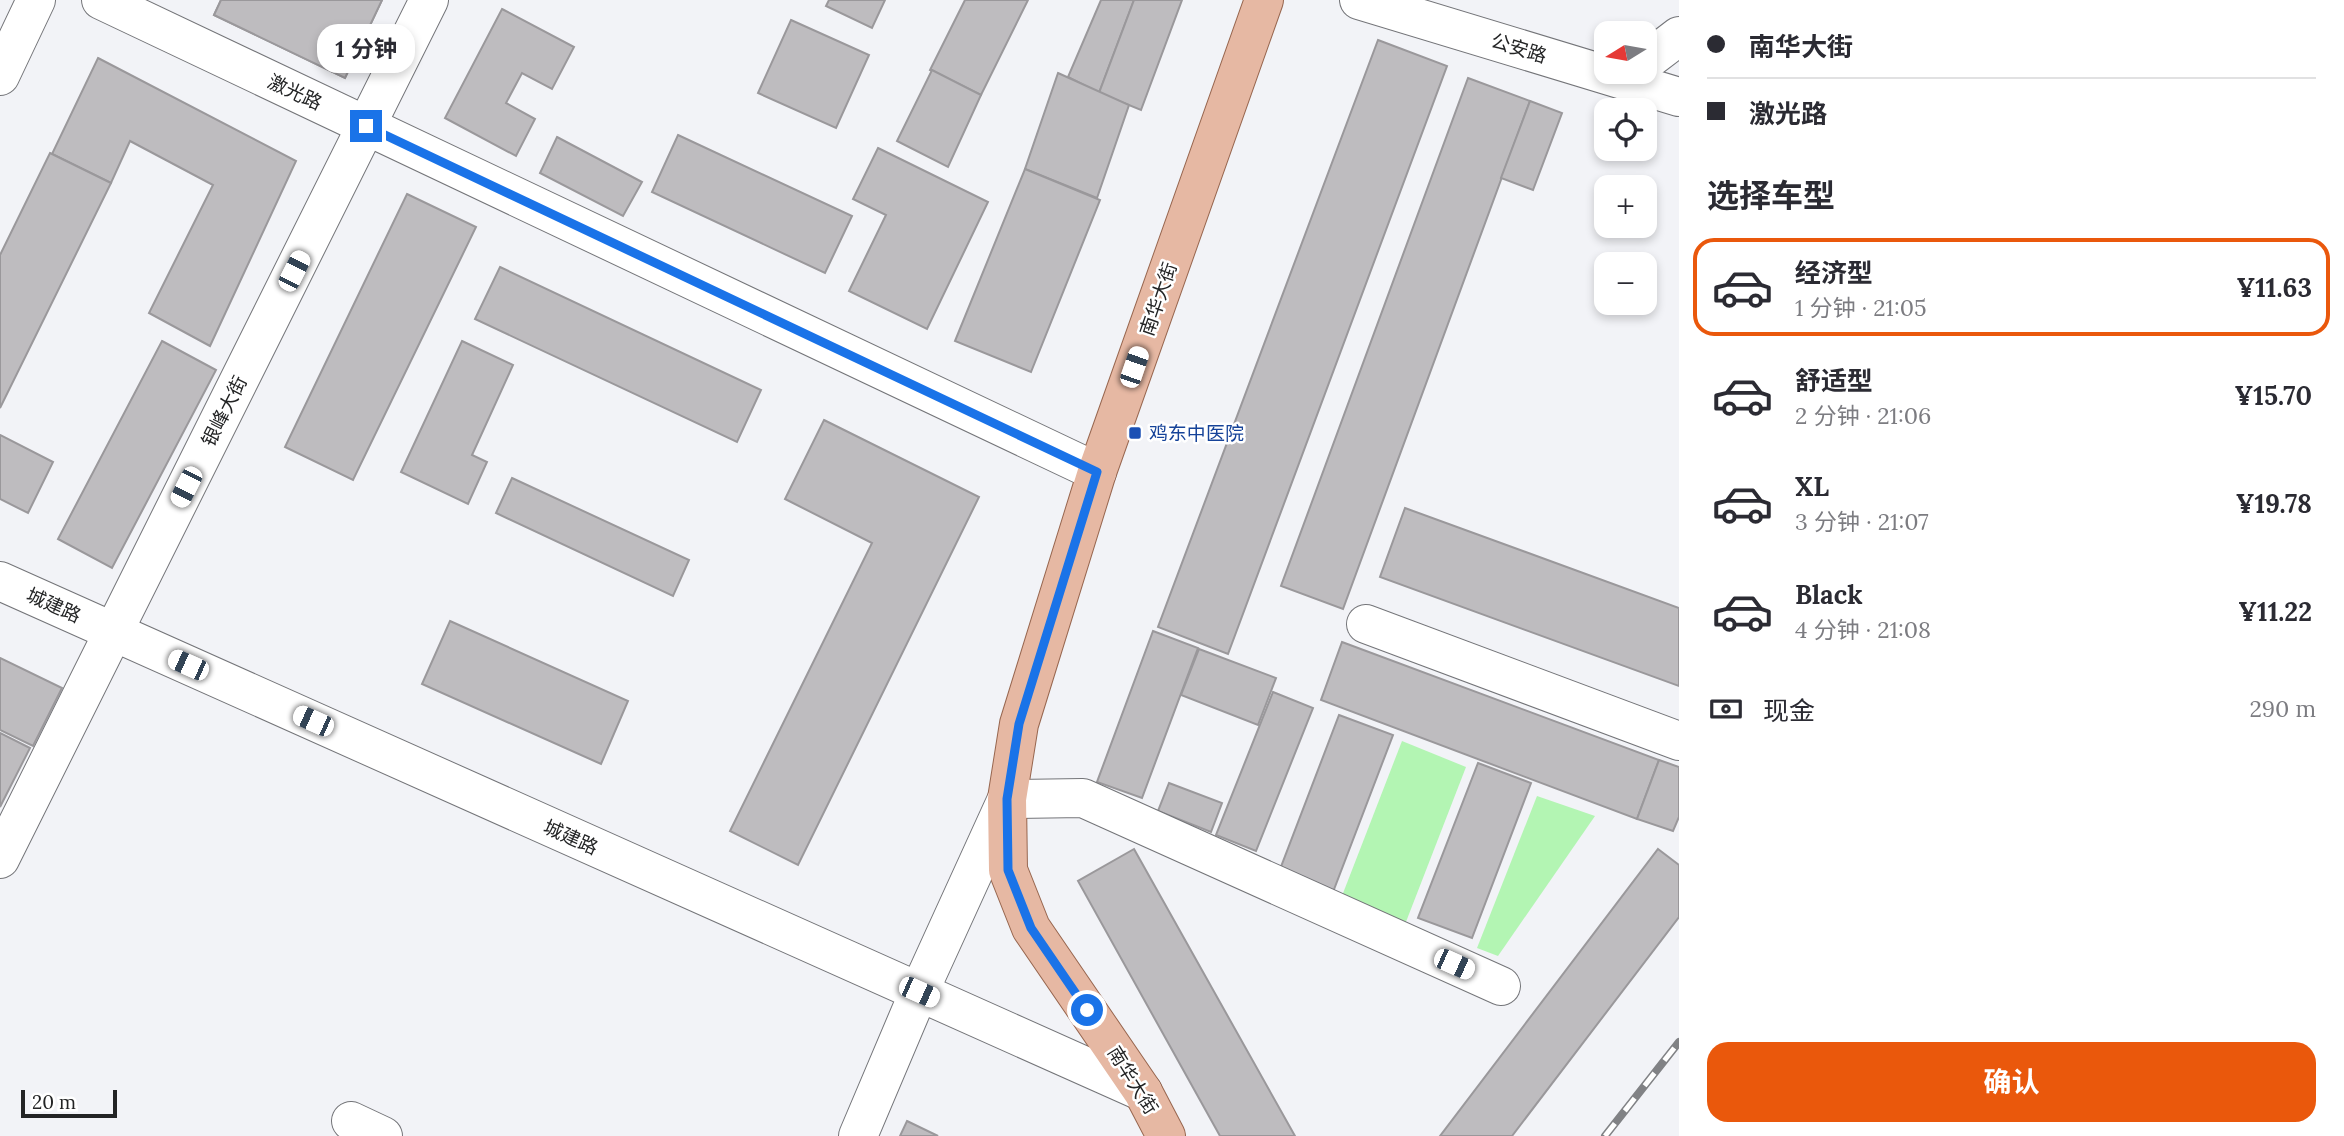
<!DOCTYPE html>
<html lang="zh">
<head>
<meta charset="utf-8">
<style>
  :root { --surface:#fff; --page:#f2f2f3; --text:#2b2b33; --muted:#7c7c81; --line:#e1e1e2; --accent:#ea580c }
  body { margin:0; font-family:Lora,"Noto Sans SC",serif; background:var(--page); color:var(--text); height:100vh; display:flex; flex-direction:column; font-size:26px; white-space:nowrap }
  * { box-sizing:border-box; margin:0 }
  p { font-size:23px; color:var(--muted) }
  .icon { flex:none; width:38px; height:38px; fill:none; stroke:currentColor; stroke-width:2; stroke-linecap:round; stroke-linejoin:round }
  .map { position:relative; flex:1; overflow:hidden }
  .drawer { display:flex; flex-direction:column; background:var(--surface); width:665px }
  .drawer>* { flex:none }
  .hud { display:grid; align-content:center; height:154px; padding:0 28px; background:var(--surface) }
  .needle { width:46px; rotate:259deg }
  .buttons { position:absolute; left:1594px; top:21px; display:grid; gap:14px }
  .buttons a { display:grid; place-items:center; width:63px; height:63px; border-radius:14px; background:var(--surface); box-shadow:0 4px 10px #0003; font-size:35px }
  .scale { position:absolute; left:21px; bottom:18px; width:96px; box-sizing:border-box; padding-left:7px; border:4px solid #232425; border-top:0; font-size:19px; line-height:24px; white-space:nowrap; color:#232425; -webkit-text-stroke:5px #fff; paint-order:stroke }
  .end { position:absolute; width:32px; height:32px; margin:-16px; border:9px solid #1a73e8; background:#fff; box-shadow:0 0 0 4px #fff }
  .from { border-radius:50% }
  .bubble { position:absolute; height:49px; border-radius:21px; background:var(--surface); box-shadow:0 4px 10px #0003; font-size:23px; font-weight:700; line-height:49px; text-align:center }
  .car { position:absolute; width:21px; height:42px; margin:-21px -10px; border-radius:9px; box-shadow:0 0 5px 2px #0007; background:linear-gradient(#fff 24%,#345 0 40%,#fff 0 76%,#345 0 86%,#fff 0) }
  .hud b { display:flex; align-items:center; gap:24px; height:66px; font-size:26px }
  .hud b+b { border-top:2px solid var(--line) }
  .hud i { width:18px; height:18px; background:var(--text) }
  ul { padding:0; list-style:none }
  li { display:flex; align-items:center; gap:21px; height:98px; margin:0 14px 10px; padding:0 14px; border:4px solid transparent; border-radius:21px }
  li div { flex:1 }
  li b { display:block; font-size:26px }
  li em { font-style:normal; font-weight:700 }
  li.active { border-color:var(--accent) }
  li>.icon { width:63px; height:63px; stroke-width:1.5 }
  h2 { padding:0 28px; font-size:32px; line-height:84px }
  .pay { display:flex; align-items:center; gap:18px; height:77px; padding:0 28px; font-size:26px }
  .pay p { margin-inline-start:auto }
  .primary-button { display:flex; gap:14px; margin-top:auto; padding:14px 28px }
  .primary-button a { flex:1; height:80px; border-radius:21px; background:var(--accent); color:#fff; font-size:28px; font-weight:700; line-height:80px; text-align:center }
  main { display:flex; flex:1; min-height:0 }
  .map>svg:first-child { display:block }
</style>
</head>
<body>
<main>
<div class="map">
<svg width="1679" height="1136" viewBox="0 0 1679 1136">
  <rect width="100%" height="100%" fill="#f2f3f7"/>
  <g fill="#b3f5b3">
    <polygon points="1402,741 1466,767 1404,927 1340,901"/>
    <polygon points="1537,796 1595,816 1498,956 1477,948"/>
  </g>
  <g fill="#bebcbf" stroke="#9a989b" stroke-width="2">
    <polygon points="221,0 382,0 345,78 214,15"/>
    <polygon points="221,0 382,0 345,78 214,15"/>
    <polygon points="829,0 885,0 872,28 826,6"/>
    <polygon points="965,0 1028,0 981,95 930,70"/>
    <polygon points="1101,0 1134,0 1099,93 1068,77"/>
    <polygon points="1134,0 1182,0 1141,110 1099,93"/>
    <polygon points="502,9 574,47 552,89 522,73 506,103 535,119 516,156 445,118"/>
    <polygon points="791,20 869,55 836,128 758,93"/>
    <polygon points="1378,40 1447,66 1228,654 1158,627"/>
    <polygon points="98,58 296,161 210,346 149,313 213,185 130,141 111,183 52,154"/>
    <polygon points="932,70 981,95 948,167 897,141"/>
    <polygon points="1058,73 1129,105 1097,198 1025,169"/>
    <polygon points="1468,78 1530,101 1343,609 1281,586"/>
    <polygon points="1530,101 1562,113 1533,190 1501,178"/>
    <polygon points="678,135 852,216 825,273 652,192"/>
    <polygon points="557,137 642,182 623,216 540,173"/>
    <polygon points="878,148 988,202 927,329 849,291 886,215 853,199"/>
    <polygon points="50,153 111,183 0,408 0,255"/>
    <polygon points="1025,169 1100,200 1031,372 955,341"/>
    <polygon points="407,194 476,227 353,480 285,447"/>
    <polygon points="500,267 761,390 737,442 475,319"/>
    <polygon points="162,341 216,370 112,568 58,539"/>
    <polygon points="462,341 513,365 472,455 487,462 468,504 401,472"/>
    <polygon points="824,420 979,497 798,865 730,831 872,543 785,499"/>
    <polygon points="0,435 53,462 28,513 0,499"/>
    <polygon points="512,478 689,560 673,596 496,513"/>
    <polygon points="1405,508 1679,608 1679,686 1380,577"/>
    <polygon points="450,621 628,701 601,764 422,684"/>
    <polygon points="1153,631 1198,648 1142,798 1097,782"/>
    <polygon points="1342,642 1659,760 1637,819 1321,700"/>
    <polygon points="1199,649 1276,678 1258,725 1181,695"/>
    <polygon points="0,658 62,688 33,746 0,730"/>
    <polygon points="1273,692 1313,708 1256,851 1216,835"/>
    <polygon points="1339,715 1393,735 1333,892 1279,872"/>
    <polygon points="0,733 30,748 0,807"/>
    <polygon points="1659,760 1679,767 1679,817 1673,831 1637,819"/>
    <polygon points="1478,763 1531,783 1472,938 1418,918"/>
    <polygon points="1169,783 1222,803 1211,832 1158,811"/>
    <polygon points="1134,849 1295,1136 1220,1136 1078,881"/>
    <polygon points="1658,849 1679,865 1679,917 1512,1136 1440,1136"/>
    <polygon points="907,1121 938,1136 900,1136"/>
  </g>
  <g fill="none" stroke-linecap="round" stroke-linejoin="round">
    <defs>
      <g id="minor">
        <polyline points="101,0 1097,472"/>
        <polyline points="1359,0 1679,97"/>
        <polyline points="1645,62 1679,36"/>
        <polyline points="0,76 36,0"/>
        <polyline points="0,581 1143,1092"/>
        <polyline points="1366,624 1679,741"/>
        <polyline points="0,859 429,0"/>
        <polyline points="351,1121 383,1136"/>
        <polyline points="858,1136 919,992 1007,799 1083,798 1501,986"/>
      </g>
      <polyline id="major" points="1166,1136 1143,1092 1031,928 1008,870 1007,799 1019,724 1097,472 1264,0"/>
    </defs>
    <use href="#minor" stroke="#747579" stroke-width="40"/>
    <use href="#major" stroke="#97664f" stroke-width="40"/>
    <use href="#minor" stroke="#fff" stroke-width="38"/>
    <use href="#major" stroke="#e6b8a3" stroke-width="38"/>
    <defs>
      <polyline id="rail" points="1605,1136 1679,1042"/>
    </defs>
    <use href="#rail" stroke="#818285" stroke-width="8"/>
    <use href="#rail" stroke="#fff" stroke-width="5" stroke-dasharray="16" stroke-linecap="butt"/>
  </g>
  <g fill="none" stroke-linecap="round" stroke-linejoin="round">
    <polyline stroke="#1a73e8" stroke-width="9" points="366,126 1097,472 1019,724 1007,799 1008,870 1031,928 1087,1010"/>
  </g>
  <rect fill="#1a4fb4" stroke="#fff" stroke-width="2.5" x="1128" y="426" width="14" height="14" rx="3.5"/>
  <g text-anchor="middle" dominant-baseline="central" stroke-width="5" stroke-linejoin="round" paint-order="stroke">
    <g font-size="19" fill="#232425" stroke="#fff">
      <text transform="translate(1519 48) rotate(17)">公安路</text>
      <text transform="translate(295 92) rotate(25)">激光路</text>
      <text transform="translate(1158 299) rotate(-71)">南华大街</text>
      <text transform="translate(224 411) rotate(-63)">银峰大街</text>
      <text transform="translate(54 605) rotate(24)">城建路</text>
      <text transform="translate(571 837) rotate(24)">城建路</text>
      <text transform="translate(1133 1080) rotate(58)">南华大街</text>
    </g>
    <g font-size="19" fill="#164399" stroke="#fff" text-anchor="start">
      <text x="1149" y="433">鸡东中医院</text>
    </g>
  </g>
</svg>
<div class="buttons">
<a><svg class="needle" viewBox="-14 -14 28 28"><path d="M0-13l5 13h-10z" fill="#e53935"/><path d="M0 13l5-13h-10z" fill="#7c7c81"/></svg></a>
<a><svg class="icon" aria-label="locate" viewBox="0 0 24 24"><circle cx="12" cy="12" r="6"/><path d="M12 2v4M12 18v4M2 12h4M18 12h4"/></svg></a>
<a>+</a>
<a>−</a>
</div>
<div class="scale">20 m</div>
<i class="end from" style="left:1087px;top:1010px"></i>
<i class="end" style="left:366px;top:126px"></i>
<div class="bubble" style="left:317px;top:24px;width:98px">1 分钟</div>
<i class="car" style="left:294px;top:271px;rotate:27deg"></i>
<i class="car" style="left:1134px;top:367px;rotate:19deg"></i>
<i class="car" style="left:186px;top:487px;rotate:207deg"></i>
<i class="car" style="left:188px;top:665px;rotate:294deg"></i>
<i class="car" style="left:313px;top:721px;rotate:294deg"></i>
<i class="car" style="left:1454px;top:964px;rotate:114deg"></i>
<i class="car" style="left:919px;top:992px;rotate:114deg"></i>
</div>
<section class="drawer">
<div class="hud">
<b><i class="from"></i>南华大街</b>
<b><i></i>激光路</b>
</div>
<h2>选择车型</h2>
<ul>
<li class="active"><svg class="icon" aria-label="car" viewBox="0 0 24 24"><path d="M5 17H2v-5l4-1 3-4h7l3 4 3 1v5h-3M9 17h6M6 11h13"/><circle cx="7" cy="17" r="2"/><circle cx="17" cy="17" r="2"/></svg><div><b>经济型</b><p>1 分钟 · 21:05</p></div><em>¥11.63</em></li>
<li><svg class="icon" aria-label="car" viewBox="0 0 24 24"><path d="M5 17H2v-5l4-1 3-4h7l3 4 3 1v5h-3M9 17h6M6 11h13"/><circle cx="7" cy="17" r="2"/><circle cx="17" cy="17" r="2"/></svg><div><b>舒适型</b><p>2 分钟 · 21:06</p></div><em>¥15.70</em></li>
<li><svg class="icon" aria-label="car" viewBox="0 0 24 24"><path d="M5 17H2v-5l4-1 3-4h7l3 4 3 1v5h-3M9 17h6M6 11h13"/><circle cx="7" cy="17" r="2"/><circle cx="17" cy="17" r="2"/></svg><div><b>XL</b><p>3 分钟 · 21:07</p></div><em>¥19.78</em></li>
<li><svg class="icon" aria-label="car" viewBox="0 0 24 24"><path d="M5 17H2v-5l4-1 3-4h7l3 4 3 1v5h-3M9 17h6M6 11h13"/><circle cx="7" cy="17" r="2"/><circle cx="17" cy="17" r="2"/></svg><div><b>Black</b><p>4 分钟 · 21:08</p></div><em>¥11.22</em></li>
</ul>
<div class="pay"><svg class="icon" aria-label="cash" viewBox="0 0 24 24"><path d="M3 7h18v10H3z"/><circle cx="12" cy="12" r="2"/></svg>现金<p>290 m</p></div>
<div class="primary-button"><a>确认</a></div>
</section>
</main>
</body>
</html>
